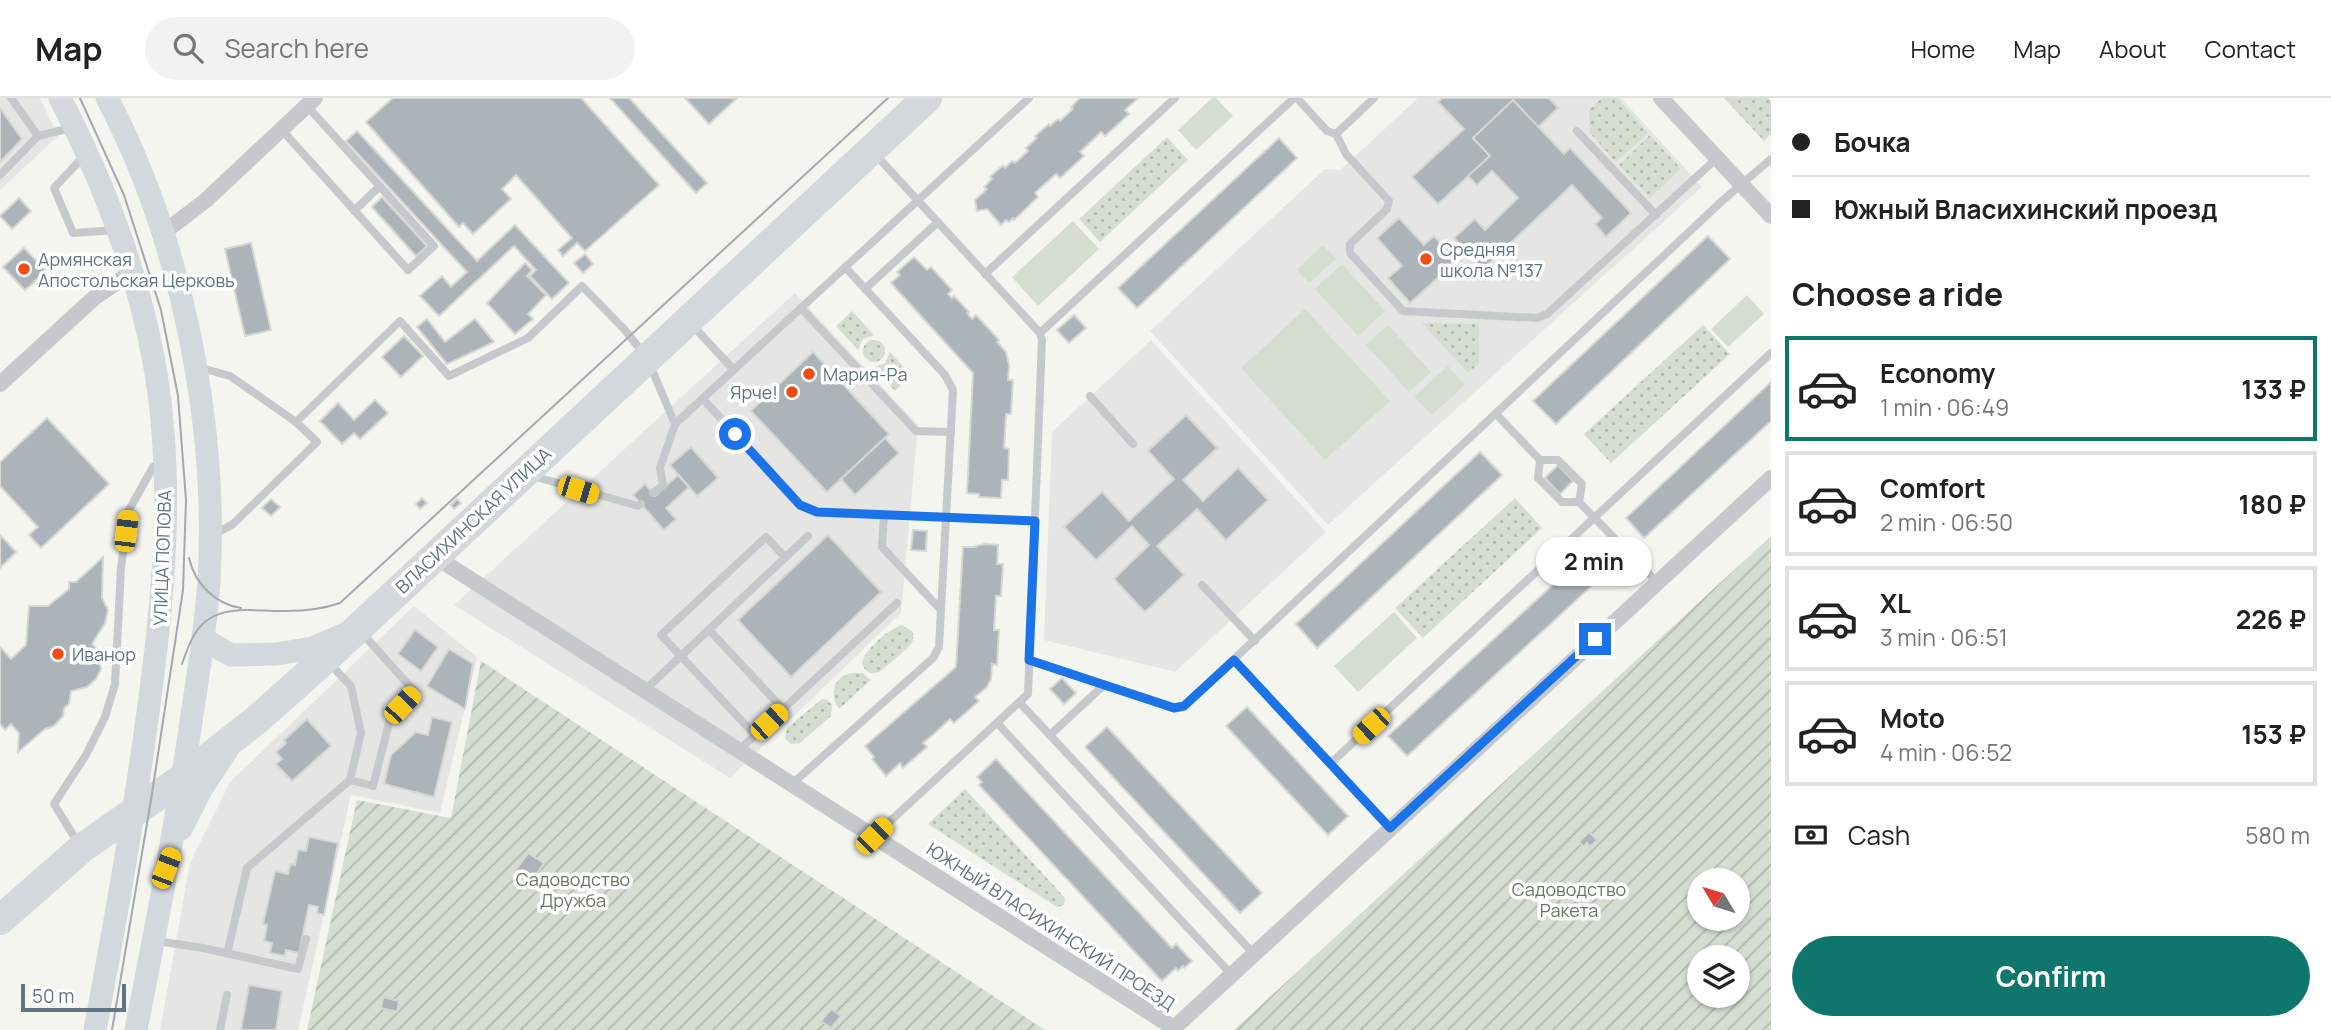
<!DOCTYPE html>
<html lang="en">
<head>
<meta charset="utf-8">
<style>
  :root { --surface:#fff; --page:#f2f2f2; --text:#222; --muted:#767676; --line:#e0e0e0; --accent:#0f766e }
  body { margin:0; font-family:Manrope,sans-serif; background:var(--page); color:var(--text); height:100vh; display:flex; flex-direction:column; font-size:26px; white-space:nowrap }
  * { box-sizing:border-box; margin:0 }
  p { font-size:23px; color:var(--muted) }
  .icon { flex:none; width:38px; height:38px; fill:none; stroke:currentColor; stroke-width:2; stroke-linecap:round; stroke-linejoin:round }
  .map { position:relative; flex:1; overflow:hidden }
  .details { display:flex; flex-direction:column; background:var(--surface); width:560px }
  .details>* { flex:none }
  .hud { display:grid; align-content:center; height:154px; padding:0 21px; background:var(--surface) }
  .needle { width:46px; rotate:308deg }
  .fabs { position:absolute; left:1687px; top:770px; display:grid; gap:14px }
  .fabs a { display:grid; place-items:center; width:63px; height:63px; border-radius:50%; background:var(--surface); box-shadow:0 2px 5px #0004; font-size:35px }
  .scale { position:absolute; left:21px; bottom:18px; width:105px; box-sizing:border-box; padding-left:7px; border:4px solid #617484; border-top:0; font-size:19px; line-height:24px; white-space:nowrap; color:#617484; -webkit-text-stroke:5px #fff; paint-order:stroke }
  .end { position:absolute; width:32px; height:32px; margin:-16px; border:9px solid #1a73e8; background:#fff; box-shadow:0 0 0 4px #fff }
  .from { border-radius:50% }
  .bubble { position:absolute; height:49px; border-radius:24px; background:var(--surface); box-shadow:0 2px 5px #0004; font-size:23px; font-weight:700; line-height:49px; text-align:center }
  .car { position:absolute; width:21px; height:42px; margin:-21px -10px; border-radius:9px; box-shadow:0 0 5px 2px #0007; background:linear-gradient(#f5c518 24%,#345 0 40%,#f5c518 0 76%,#345 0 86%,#f5c518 0) }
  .hud b { display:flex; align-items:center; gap:24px; height:66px; font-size:26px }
  .hud b+b { border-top:2px solid var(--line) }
  .hud i { width:18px; height:18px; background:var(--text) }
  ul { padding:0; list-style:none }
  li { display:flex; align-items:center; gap:21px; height:105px; margin:0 14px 10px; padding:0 7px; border:4px solid var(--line); border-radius:0px }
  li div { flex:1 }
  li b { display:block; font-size:26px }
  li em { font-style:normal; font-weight:700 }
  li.current { border-color:var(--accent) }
  li>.icon { width:63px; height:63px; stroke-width:1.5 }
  h2 { padding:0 21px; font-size:32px; line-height:84px }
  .pay { display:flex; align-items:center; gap:18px; height:77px; padding:0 21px; font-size:26px }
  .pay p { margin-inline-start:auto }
  .action { display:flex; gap:14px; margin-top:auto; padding:14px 21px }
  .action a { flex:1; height:80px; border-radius:42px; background:var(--accent); color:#fff; font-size:28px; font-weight:700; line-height:80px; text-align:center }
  header { display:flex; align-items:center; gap:42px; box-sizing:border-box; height:98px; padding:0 35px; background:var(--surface); border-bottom:2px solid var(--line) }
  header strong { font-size:33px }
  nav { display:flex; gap:38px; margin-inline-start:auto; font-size:24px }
  .search { width:490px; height:63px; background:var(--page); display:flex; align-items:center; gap:18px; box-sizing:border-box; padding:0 24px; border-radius:38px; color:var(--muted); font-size:26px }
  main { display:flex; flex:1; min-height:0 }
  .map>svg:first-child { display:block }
</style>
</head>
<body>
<header>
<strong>Map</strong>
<div class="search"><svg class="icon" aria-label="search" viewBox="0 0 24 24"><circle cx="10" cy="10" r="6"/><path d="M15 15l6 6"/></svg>Search here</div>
<nav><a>Home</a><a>Map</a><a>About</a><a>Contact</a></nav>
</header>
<main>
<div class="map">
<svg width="1771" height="932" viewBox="0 0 1771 932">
  <defs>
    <pattern id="grass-dots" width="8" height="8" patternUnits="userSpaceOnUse" patternTransform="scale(1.75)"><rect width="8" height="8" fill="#d5ddd1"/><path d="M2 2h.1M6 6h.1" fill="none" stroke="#b0b8af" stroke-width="1.8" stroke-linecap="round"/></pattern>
    <pattern id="garden-furrows" width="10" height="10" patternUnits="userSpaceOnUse" patternTransform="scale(1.75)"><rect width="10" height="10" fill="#d5ddd1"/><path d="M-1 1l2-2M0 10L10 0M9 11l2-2" fill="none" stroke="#b0b8af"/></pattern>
  </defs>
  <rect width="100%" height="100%" fill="#f5f5f0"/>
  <g fill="#e5e6e4">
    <polygon points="0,0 40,0 58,38 0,92"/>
    <polygon points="1418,0 1621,0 1702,89 1328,427 1150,233 1325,71 1340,72"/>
    <polygon points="795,195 918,327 901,515 730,680 454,507"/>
    <polygon points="1151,242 1326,434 1175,574 1044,542 1052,334"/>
    <polygon points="414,508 477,559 440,715 351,697 298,932 160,932 190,765 230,684"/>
  </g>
  <g fill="url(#grass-dots)">
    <polygon points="1602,0 1617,0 1648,35 1616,64 1590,35 1589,12"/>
    <polygon points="1724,0 1768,0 1771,3 1771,36 1764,43"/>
    <polygon points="1650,37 1681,71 1650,100 1619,67"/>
    <polygon points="1167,39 1188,62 1100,144 1079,121"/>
    <polygon points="852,213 874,237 863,241 858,252 836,228"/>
    <polygon points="1422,225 1479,226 1479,265 1468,275"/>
    <polygon points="1703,227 1730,256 1611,365 1584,336"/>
    <circle cx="874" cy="253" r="11"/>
    <polygon points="890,254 911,277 895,293 874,269 885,265"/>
    <polygon points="1515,400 1542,430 1423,540 1395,510"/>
    <path d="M902,527L912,533C913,538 915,540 912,544C909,550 901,555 896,560C885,569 870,587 862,565C865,551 889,531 902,527Z"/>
    <path d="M850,575H862L871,582L839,611C829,596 833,581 850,575Z"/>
    <polygon points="822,601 827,602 832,607 831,618 800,645 790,646 785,640 787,630"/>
    <polygon points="965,691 1065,800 1064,807 1057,809 928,726"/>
  </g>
  <g fill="url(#garden-furrows)" fill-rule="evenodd">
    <path d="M1771,438V932H1234ZM1699,782H1738V821H1699ZM1699,859H1738V898H1699Z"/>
    <polygon points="481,563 1045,932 307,932 357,702 451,720"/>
  </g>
  <g fill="#d5ddd1">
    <polygon points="1212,0 1216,0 1233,18 1196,52 1178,32"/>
    <polygon points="1073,123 1099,151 1038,208 1012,179"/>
    <polygon points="1323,147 1336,161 1309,185 1297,172"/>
    <polygon points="1342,166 1385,213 1358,238 1315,191"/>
    <polygon points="1747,197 1764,216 1728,249 1711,231"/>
    <polygon points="1305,211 1390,303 1325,362 1241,270"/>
    <polygon points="1388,227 1431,274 1409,294 1366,247"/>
    <polygon points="1448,268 1465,287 1432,317 1414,299"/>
    <polygon points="1394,514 1417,540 1358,594 1334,568"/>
  </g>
  <g fill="#acb4b9" stroke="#d6d6d3" stroke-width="2">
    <polygon points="393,0 581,0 659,87 585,153 577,145 563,158 558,152 572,140 516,77 502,91 511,101 473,136 463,125 459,129 366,24"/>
    <polygon points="610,0 629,0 707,85 696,95"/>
    <polygon points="685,0 737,0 709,26"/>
    <polygon points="1080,0 1138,0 1125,12 1129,16 1105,38 1101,34 1080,54 1084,58 1060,80 1056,76 1035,95 1038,99 1014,122 1013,120 1009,124 1006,122 1001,127 987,111 977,113 975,102 987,91 984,89 992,81 990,79 1003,67 1005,70 1012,63 1015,65 1028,53 1026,50 1037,40 1035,38 1049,26 1050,28 1058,21 1060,23 1073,11 1071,9"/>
    <polygon points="1442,0 1549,0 1558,10 1538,29 1513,2 1473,40 1490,58 1438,106 1412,79 1464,31 1438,4"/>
    <polygon points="1513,2 1564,56 1570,50 1631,115 1606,139 1595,126 1602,120 1572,87 1483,171 1454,140 1475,121 1485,132 1518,100 1492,73 1477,87 1468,78 1490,58 1473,40"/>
    <polygon points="0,10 22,41 0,64"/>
    <polygon points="357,33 477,163 515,127 569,185 552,201 530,178 536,172 514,148 439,218 420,198 442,178 451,189 467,174 346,43"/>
    <polygon points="1279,40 1297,60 1137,210 1118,190"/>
    <polygon points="382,99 427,148 416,158 372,109"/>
    <polygon points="19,100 31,113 12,131 0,118"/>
    <polygon points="1399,120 1424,147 1434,138 1456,163 1410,205 1388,180 1402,168 1377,140"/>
    <polygon points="1708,138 1730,161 1556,326 1533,303"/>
    <polygon points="251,145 271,232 245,238 225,151"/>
    <polygon points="1460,146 1466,153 1456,163 1450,156"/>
    <polygon points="24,150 46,173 25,192 3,169"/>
    <polygon points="585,156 593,166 583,175 574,165"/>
    <polygon points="914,159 927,172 931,169 952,192 948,196 952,200 954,198 969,214 967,215 972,221 976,217 999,242 997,244 1006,254 1009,267 1008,282 1013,282 1011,316 1006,316 1005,336 1004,350 1009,351 1008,382 1002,382 1001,400 979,399 979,396 967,395 973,275 891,185 900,177 897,174"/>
    <polygon points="525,165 532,172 527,178 546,197 528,216 533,221 515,236 487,205"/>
    <polygon points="1074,217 1086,230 1069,245 1057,232"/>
    <polygon points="427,221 445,244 475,221 494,244 447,266 417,229"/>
    <polygon points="404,238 423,258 401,279 382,259"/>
    <polygon points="813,254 889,336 827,394 751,313"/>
    <polygon points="1771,284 1771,323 1644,440 1626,420"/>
    <polygon points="375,302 388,315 360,341 354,335 342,346 320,323 338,305 354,322"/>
    <polygon points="1186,317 1217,350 1183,382 1203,403 1238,370 1268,402 1226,442 1197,411 1157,448 1184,477 1145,514 1114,481 1149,447 1132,428 1096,462 1064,429 1102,394 1129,423 1174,381 1148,353"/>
    <polygon points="47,320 109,386 41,450 29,437 38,429 0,388 0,364"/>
    <polygon points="885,340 899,355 855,397 841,381"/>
    <polygon points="691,349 718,380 697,398 670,367"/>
    <polygon points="1480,354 1502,377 1317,550 1296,526"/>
    <polygon points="1558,367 1573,383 1560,396 1545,380"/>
    <polygon points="678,377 689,389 666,410 676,421 664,432 633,397 645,386 655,398"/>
    <polygon points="422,400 427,405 420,411 416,406"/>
    <polygon points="271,401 280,409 271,418 262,410"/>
    <polygon points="457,401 461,405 454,411 451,407"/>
    <polygon points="913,432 927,433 926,453 911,452"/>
    <polygon points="0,437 16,454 0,470"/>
    <polygon points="828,437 881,494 791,579 738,522"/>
    <polygon points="985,446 998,447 997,466 1003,466 1001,498 996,498 994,532 999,532 997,567 992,566 991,581 987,589 975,599 979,603 954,625 950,621 936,634 923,645 927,649 903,670 900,665 886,678 872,661 874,659 865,648 956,569 963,449 976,449 976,448"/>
    <polygon points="103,459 102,500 108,512 105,525 92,546 97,551 101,571 96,581 87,589 71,593 69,606 64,610 63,618 54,628 45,631 18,654 19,635 11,626 5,632 0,626 0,549 11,561 26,547 29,508 48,508 69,491 69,484 76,484"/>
    <polygon points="1579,463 1597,483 1407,658 1388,638"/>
    <polygon points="415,532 438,549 421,573 398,556"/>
    <polygon points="449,551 473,566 465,611 427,588"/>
    <polygon points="1062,580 1076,595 1064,606 1050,591"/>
    <polygon points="1247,609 1348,718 1328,737 1226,628"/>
    <polygon points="432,619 452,624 434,699 384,686 391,657 416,634 428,637"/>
    <polygon points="307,621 331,648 292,683 276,666 282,661 276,654 286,645 284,642"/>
    <polygon points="1107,629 1262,795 1240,815 1085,649"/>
    <polygon points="996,661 1172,850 1176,846 1192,863 1184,870 1183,868 1178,873 1176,870 1162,883 979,687 982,684 977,679"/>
    <polygon points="1589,734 1597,742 1590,749 1587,745 1584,749 1579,744"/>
    <polygon points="309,739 338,745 324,817 317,815 318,809 309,807 299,855 286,852 285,858 270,855 272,845 264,843 267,827 263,826 275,773 288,776 290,766 295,767 298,752 306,753"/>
    <polygon points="528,755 544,765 532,783 516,772"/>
    <polygon points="249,887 282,893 276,932 241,932"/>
    <polygon points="383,899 399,903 397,914 381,910"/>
    <polygon points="831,911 841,918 831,930 821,923"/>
  </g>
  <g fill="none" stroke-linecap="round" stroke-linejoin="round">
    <g stroke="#c6c9cc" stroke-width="8">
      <polyline points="11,0 38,38 71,30"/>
      <polyline points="1297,0 1327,33 1336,36 1374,0"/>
      <polyline points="281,31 408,172 434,148 307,8"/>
      <polyline points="1577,33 1656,117"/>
      <polyline points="1336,36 1346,56 1389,103 1387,111 1350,146 1350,155 1403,213 1537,220 1547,216 1717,60"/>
      <polyline points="85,57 54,90 73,135 116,132"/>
      <polyline points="0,77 38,38"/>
      <polyline points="354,113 380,88"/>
      <polyline points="985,176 1175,0"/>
      <polyline points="865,191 938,124"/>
      <polyline points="801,210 916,333 951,334"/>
      <polyline points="693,228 734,272"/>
      <polyline points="1040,235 1294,0"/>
      <polyline points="650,267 675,326 660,370 663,387 653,395"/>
      <polyline points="198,269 230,278 296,324 400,223 449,278 528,240 582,188 624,231 644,256"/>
      <polyline points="1090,298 1133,346"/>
      <polyline points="703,301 800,407 817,414 1035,423"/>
      <polyline points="1496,316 1540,362 1538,380 1562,404 1579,404 1657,484"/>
      <polyline points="675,326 1029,0"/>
      <polyline points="1540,362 1558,362 1582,386 1579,404"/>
      <polyline points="533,378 638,408 641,406"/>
      <polyline points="884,416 882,449 941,512"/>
      <polyline points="213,437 233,426 317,344 296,324"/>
      <polyline points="1202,487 1255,543"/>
      <polyline points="709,532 783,611"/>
      <polyline points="1029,562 1174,609 1184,608 1722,103 1771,61"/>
      <polyline points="1234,562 1390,730"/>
      <polyline points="645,592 808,438"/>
      <polyline points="1020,605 1253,855"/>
      <polyline points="998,626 1231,876"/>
      <polyline points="755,637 661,537 766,439 785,459"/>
      <polyline points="1050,637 1104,587"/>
      <polyline points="739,652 897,505"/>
      <polyline points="1330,666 1771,255"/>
      <polyline points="350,682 373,688 390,621 415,594 362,535"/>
      <polyline points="792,686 933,560 939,549 953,292 945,277 845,169"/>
      <polyline points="874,738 1028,596 1042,242 1040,235 874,55"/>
      <polyline points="78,745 54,706 86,657 105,619 115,586 121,470 128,414 153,369 161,366"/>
      <polyline points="157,843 203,850 298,871 306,841"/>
      <polyline points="227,856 247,770 350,682 361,635 351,588 330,566"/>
      <polyline points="220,932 227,897"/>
    </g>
    <g stroke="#c6c9cc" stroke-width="16">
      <polyline points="1661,0 1771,118"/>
      <polyline points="163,135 205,103 315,0"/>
      <polyline points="0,286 94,200 132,174"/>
      <polyline points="434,458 1174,930 1771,380"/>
    </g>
    <g stroke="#d2d8dc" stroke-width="23">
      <path d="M60,0C103,83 137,172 154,264C176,385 163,508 146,629C132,730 114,831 95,932"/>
      <path d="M107,0C181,141 218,324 209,482C206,530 198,577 191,624C176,727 156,830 136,932"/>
      <polyline points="203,541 231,557 277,556 312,550 345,536"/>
      <polyline points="181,731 202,690 227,652"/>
    </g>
    <polyline stroke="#d2d8dc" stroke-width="30" points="0,822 82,750 183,680 260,619 325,561 927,0"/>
    <g stroke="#a3a9af" stroke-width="2">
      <polyline points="80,0 124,97 161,212 178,298 186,402 183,492 151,702 112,932"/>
      <path d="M189,460C195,486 215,506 241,510"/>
      <path d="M182,566C187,552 193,533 206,523C227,506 261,514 286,513C305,513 323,511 340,505L888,0"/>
    </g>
  </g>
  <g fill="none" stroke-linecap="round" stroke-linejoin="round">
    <polyline stroke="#1a73e8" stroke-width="9" points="735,336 800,407 817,414 1035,423 1029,562 1174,610 1184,608 1234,562 1390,730 1595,541"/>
  </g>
  <g fill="#f24c13" stroke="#fff" stroke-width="2.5">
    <circle cx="1426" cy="161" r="7"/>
    <circle cx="24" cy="171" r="7"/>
    <circle cx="809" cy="276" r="7"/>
    <circle cx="792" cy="294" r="7"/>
    <circle cx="58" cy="556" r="7"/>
  </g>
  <g text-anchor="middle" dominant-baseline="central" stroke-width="7" stroke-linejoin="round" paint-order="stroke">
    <g font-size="18" fill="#617484" stroke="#fff" text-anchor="start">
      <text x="1440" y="151">Средняя<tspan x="1440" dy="21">школа №137</tspan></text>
      <text x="38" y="161">Армянская<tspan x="38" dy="21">Апостольская Церковь</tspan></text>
      <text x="823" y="276">Мария-Ра</text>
      <text x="778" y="294" text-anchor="end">Ярче!</text>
      <text x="72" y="556">Иванор</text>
    </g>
    <g font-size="18" fill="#617484" stroke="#fff">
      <text transform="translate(473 422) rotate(-43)">ВЛАСИХИНСКАЯ УЛИЦА</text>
      <text transform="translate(162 460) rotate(-88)">УЛИЦА ПОПОВА</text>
      <text transform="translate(1051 828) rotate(33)">ЮЖНЫЙ ВЛАСИХИНСКИЙ ПРОЕЗД</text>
    </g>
    <g font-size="18" fill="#657b60" stroke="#fff">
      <text x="573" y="781">Садоводство<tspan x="573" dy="21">Дружба</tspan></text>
      <text x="1569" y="791">Садоводство<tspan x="1569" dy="21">Ракета</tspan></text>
    </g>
  </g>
</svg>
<div class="fabs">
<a><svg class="needle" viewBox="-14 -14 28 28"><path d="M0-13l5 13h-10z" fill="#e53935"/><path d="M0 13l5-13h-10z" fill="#767676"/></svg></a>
<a><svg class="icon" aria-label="layers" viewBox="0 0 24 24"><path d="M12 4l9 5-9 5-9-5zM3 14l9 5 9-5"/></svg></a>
</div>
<div class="scale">50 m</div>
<i class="end from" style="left:735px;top:336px"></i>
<i class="end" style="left:1595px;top:541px"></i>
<div class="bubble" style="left:1536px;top:439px;width:116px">2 min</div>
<i class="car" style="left:578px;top:392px;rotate:107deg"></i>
<i class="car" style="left:126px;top:433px;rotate:7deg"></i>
<i class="car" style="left:402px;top:607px;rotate:43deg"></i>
<i class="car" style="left:769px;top:624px;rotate:47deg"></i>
<i class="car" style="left:1371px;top:628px;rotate:227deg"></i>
<i class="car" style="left:874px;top:738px;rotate:45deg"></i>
<i class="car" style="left:166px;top:770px;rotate:21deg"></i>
</div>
<section class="details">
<div class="hud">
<b><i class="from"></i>Бочка</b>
<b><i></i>Южный Власихинский проезд</b>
</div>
<h2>Choose a ride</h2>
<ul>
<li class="current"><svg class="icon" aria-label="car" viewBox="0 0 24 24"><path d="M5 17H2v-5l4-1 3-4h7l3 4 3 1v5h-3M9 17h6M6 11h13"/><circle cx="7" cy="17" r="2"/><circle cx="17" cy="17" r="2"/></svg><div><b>Economy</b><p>1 min · 06:49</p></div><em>133 ₽</em></li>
<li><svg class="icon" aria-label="car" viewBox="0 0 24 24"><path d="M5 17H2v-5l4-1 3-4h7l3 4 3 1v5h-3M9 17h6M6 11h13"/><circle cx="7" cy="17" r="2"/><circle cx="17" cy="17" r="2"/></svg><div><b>Comfort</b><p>2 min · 06:50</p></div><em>180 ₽</em></li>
<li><svg class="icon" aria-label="car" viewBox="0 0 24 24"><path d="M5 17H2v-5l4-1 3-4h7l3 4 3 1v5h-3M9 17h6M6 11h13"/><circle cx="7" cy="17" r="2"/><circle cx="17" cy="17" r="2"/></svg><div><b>XL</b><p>3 min · 06:51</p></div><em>226 ₽</em></li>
<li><svg class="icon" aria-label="car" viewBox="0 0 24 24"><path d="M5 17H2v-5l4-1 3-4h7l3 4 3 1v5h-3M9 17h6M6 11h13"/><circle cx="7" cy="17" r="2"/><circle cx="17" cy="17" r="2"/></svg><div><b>Moto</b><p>4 min · 06:52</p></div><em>153 ₽</em></li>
</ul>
<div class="pay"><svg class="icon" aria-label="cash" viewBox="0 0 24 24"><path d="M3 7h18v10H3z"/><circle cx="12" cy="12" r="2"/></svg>Cash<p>580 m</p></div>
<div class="action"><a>Confirm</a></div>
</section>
</main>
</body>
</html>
